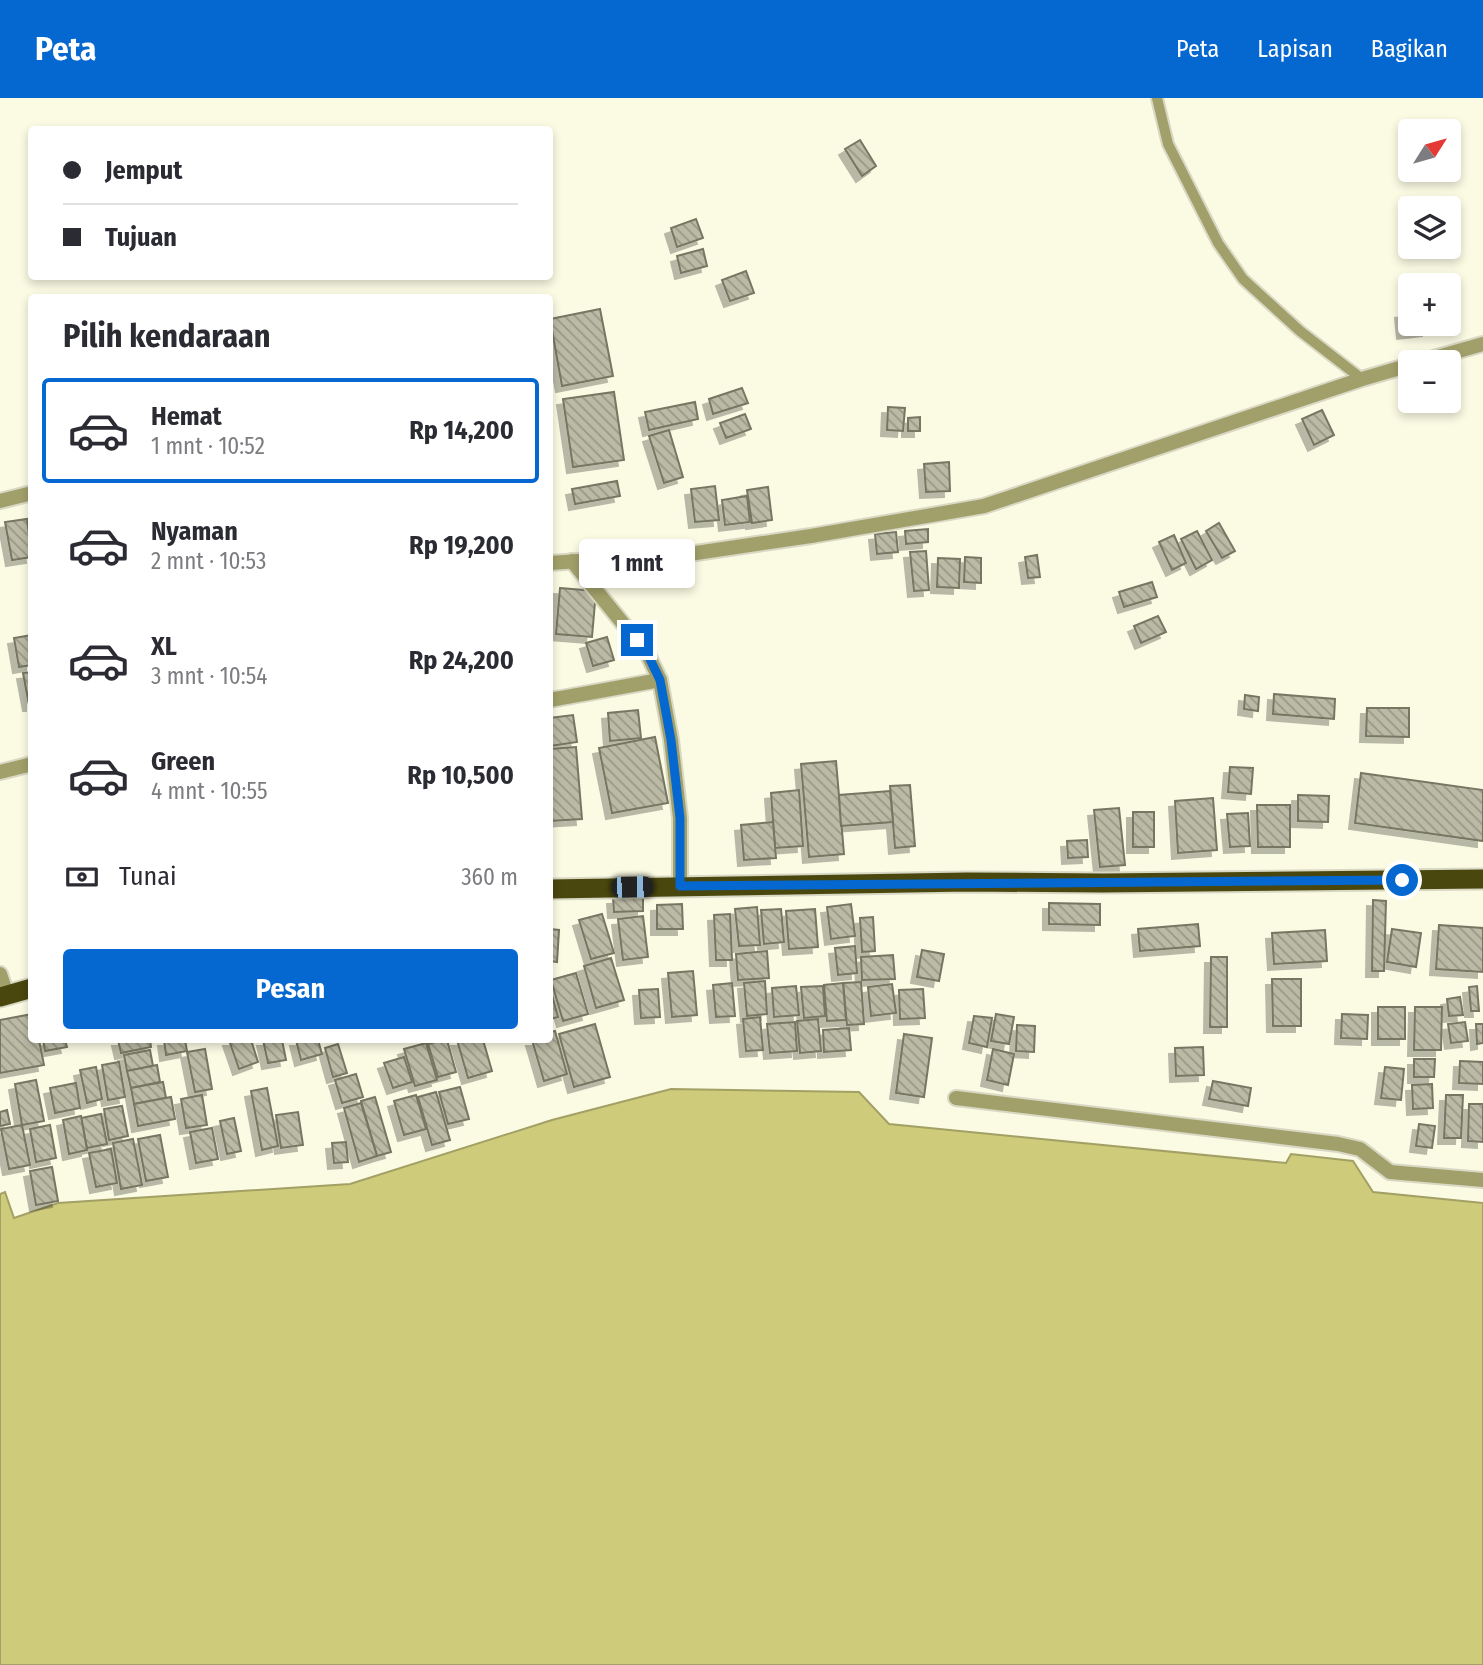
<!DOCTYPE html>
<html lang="id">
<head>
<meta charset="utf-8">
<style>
  :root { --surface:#fff; --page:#f7f7f7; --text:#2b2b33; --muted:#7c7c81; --line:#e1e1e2; --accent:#0568d0 }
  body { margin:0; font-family:"Fira Sans Condensed",sans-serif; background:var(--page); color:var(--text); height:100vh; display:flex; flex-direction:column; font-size:26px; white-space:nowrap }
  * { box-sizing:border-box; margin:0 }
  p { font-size:23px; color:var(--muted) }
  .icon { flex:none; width:38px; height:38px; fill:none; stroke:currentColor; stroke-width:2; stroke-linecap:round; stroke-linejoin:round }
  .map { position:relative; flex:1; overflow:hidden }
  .side { position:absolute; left:28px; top:196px; width:525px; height:749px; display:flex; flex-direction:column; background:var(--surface); border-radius:7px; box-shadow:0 4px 10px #0003 }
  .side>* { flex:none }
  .guide { position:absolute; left:28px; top:28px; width:525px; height:154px; border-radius:7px; box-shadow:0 4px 10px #0003; display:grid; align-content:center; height:154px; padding:0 35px; background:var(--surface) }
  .needle { width:46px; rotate:53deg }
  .buttons { position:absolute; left:1398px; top:21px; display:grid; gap:14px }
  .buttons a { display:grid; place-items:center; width:63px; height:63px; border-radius:7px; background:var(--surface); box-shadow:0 4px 10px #0003; font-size:35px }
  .end { position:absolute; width:32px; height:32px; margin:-16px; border:9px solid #0568d0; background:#fff; box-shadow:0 0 0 4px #fff }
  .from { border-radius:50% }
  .bubble { position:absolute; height:49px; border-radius:7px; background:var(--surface); box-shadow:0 4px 10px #0003; font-size:23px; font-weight:700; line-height:49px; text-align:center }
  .car { position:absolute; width:21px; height:42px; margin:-21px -10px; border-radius:9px; box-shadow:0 0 5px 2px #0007; background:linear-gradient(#222 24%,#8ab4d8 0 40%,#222 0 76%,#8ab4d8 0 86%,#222 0) }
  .guide b { display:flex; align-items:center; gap:24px; height:66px; font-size:26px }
  .guide b+b { border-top:2px solid var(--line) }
  .guide i { width:18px; height:18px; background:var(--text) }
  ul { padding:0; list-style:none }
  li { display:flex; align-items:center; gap:21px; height:105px; margin:0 14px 10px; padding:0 21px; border:4px solid transparent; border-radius:7px }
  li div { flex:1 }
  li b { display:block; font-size:26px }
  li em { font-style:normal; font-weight:700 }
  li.current { border-color:var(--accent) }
  li>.icon { width:63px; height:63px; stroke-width:1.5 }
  h2 { padding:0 35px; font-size:32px; line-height:84px }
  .pay { display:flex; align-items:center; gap:18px; height:77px; padding:0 35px; font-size:26px }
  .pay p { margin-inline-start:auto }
  .button { display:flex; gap:14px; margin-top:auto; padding:14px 35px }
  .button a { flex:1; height:80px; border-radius:7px; background:var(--accent); color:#fff; font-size:28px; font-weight:700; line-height:80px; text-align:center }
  header { display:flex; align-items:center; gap:42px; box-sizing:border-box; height:98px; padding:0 35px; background:var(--accent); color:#fff }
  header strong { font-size:33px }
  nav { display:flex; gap:38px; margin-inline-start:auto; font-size:24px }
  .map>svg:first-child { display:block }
</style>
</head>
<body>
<header>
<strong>Peta</strong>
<nav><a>Peta</a><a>Lapisan</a><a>Bagikan</a></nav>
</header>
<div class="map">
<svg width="1483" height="1567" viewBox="0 0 1483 1567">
  <defs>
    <pattern id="building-back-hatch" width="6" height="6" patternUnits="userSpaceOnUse" patternTransform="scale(1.75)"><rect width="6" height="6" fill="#bbbaa5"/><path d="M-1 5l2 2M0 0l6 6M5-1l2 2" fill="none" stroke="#999887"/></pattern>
    <filter id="shadow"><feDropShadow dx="-6" dy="6" stdDeviation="0" flood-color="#0004"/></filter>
  </defs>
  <rect width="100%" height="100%" fill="#fbfbe4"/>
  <polygon fill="#cecb7a" stroke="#a2a064" stroke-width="2" points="671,991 859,994 889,1026 1286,1065 1291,1056 1353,1063 1373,1094 1483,1105 1483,1567 0,1567 0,1096 5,1094 14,1120 58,1105 350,1086 552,1022"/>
  <g fill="url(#building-back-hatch)" stroke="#777662" stroke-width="2" filter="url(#shadow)">
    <polygon points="860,42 876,68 862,78 845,51"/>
    <polygon points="696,121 703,140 677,149 671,130"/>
    <polygon points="703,151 707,168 681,175 677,158"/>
    <polygon points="746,173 754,195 730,203 722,182"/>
    <polygon points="600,211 613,278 562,288 550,221"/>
    <polygon points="1410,213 1410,226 1428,226 1428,232 1403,235 1401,214"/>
    <polygon points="742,290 748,305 713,316 709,301"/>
    <polygon points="614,294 624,362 573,369 563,301"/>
    <polygon points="695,304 698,321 649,332 645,314"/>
    <polygon points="888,309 905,310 903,333 887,332"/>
    <polygon points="1322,312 1334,337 1314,347 1302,321"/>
    <polygon points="745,316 751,331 726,340 720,325"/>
    <polygon points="920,319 920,333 908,333 908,320"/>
    <polygon points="669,332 683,379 664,385 649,338"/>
    <polygon points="949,364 950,393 926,394 924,366"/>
    <polygon points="617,383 620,398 575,406 572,391"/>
    <polygon points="715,388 719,422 695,424 691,391"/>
    <polygon points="768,389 772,422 752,425 747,392"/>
    <polygon points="747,398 750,424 725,427 722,402"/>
    <polygon points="27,421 32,459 12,462 5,424"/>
    <polygon points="1219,425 1235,453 1222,460 1206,433"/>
    <polygon points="928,431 928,444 906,446 905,433"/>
    <polygon points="1197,433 1212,462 1196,471 1181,441"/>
    <polygon points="896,434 898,454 877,456 875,436"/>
    <polygon points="1174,437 1186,465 1172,472 1159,444"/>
    <polygon points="926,453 929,492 914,493 910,454"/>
    <polygon points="1037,457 1040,479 1028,480 1025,459"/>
    <polygon points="965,459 981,460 981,485 964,484"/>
    <polygon points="938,460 960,461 959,490 937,489"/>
    <polygon points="1152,484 1157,499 1124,509 1119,494"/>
    <polygon points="560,490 596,493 592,539 556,536"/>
    <polygon points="1158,518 1166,534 1141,545 1134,528"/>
    <polygon points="32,537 32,567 19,569 14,540"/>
    <polygon points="607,539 614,562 593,568 586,545"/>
    <polygon points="32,574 32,607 29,607 23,575"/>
    <polygon points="1274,596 1335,601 1334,621 1273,616"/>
    <polygon points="1245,597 1259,599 1258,613 1244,611"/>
    <polygon points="1367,610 1409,610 1409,639 1366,638"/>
    <polygon points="638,612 641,640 610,643 608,615"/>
    <polygon points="573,617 577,644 550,648 550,620"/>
    <polygon points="655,639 668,705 612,715 599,650"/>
    <polygon points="576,649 582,721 550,723 550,651"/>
    <polygon points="836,663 844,756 809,759 801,666"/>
    <polygon points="1230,669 1253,670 1251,696 1228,694"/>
    <polygon points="1361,675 1483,692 1483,743 1355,725"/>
    <polygon points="910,687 915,748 895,750 890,688"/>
    <polygon points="799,692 803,748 775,750 771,695"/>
    <polygon points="890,693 893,724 841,728 839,697"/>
    <polygon points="1298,697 1329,698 1328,724 1298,723"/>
    <polygon points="1213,700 1217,752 1178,755 1175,703"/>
    <polygon points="1257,707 1290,707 1290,749 1258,749"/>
    <polygon points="1119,710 1125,767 1100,769 1094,712"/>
    <rect x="1133" y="714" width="21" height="35"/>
    <polygon points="1248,715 1250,748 1230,749 1227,716"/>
    <polygon points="773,724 776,760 744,762 741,727"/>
    <polygon points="1087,742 1088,759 1068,760 1067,743"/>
    <polygon points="643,799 643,813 614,814 613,800"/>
    <polygon points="1373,802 1386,803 1384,873 1372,873"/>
    <polygon points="1049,805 1100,806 1100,827 1049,826"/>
    <polygon points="682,806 683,831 657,831 657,807"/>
    <polygon points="851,806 855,838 831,841 827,809"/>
    <polygon points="757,809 760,847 739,848 735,811"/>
    <polygon points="781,811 784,844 764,846 761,812"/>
    <polygon points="815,811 818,849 789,851 786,813"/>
    <polygon points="602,816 614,855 591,861 579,822"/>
    <polygon points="730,816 732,862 716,862 714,817"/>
    <polygon points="643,818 648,859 623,862 618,821"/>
    <polygon points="873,819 875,853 862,854 860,820"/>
    <polygon points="1198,826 1200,848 1140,853 1138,831"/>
    <polygon points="1439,827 1483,830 1483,874 1436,871"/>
    <polygon points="550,831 559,832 557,864 550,863"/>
    <polygon points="1392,831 1421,835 1416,869 1387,864"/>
    <polygon points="1325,832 1327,863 1274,866 1272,835"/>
    <polygon points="855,848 857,875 838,877 835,850"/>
    <polygon points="922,852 944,856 939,883 917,879"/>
    <polygon points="767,853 769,880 738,882 736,856"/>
    <polygon points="893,857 895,881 862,882 861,859"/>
    <polygon points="1211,859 1227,859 1227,929 1210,929"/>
    <polygon points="611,860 624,902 596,910 584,868"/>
    <polygon points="693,873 697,917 672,919 668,875"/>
    <polygon points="576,875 588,916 563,923 551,882"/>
    <polygon points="1272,881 1301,881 1301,928 1273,928"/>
    <polygon points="765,883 767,916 747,918 744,885"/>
    <polygon points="861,884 864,926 847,927 843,885"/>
    <polygon points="732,885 735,918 716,919 713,887"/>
    <polygon points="843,885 846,922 827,923 824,887"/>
    <polygon points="892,886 896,915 871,918 868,889"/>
    <polygon points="796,888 799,917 774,919 772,890"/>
    <polygon points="823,888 825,918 804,920 801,889"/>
    <polygon points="1477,888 1479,913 1471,913 1469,889"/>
    <polygon points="550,890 558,919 550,921"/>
    <polygon points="658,891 660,919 641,920 639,892"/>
    <polygon points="923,891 925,920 900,921 899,892"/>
    <polygon points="1460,899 1463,917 1449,918 1447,901"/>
    <rect x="1378" y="909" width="27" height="32"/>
    <polygon points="1415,909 1442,909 1441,952 1414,952"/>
    <polygon points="32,916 32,942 39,942 44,967 0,975 0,922"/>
    <polygon points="996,916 1014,919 1009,946 991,943"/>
    <polygon points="1342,916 1368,917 1367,941 1341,940"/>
    <polygon points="974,918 992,920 987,949 969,945"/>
    <polygon points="760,919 763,952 746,953 743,921"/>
    <polygon points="818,921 821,953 800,955 797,923"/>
    <polygon points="795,924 797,953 770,955 767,926"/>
    <polygon points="1465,924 1468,943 1451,945 1448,926"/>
    <polygon points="595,926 610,979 574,989 559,936"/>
    <polygon points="1476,926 1483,926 1483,945 1477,946"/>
    <polygon points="1017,927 1035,928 1034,954 1016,953"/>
    <polygon points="849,930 851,952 824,954 823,932"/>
    <polygon points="555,933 567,976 544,983 532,942 550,942 550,934"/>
    <polygon points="904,936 932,940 924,999 896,995"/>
    <polygon points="43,942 65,942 67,949 45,953"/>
    <polygon points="118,942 150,942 151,949 121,955"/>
    <polygon points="164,942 185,942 187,953 166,957"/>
    <polygon points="229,942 251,942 258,964 239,971"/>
    <polygon points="263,942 282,942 286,962 268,965"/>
    <polygon points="296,942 318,942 322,956 301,962"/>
    <polygon points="443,942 447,942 456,974 438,979 428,946"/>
    <polygon points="457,942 483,942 492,973 468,980"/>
    <polygon points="426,945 437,982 415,988 404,951"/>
    <polygon points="338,946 347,975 333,979 325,950"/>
    <polygon points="1203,949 1204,977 1176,978 1175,950"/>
    <polygon points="205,951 212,991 195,994 187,954"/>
    <polygon points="993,951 1014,956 1008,987 987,982"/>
    <polygon points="150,952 153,968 127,973 124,957"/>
    <polygon points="404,959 412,984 393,990 384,965"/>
    <polygon points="1414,961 1435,961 1434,979 1414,979"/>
    <polygon points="1460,963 1483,964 1483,986 1459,985"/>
    <polygon points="119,964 125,999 108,1002 102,967"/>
    <polygon points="157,967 160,984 131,990 127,973"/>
    <polygon points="96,969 102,1001 87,1005 80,972"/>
    <polygon points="1385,969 1404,971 1401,1002 1381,1000"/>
    <polygon points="356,976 363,999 342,1005 335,982"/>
    <polygon points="36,982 44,1023 22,1027 15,986"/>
    <polygon points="1213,983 1251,990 1248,1008 1209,1001"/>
    <polygon points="163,984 166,1000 134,1006 131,990"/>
    <polygon points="76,985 80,1010 55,1015 50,990"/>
    <polygon points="1432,986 1433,1010 1413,1011 1412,987"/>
    <polygon points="460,989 469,1021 448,1026 439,994"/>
    <polygon points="267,990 278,1048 262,1052 251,993"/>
    <polygon points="436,994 450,1042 432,1047 418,999"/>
    <polygon points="202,997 207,1027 186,1030 181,1001"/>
    <polygon points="416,997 426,1031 404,1037 394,1003"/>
    <polygon points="1446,997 1463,997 1461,1040 1444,1040"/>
    <polygon points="171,999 175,1021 138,1028 134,1006"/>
    <polygon points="375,999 391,1054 377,1058 361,1003"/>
    <polygon points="361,1005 377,1058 359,1064 344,1010"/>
    <polygon points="1469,1006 1483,1006 1483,1044 1468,1043"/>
    <polygon points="122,1008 128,1038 109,1042 104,1011"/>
    <polygon points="7,1012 10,1026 0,1028 0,1014"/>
    <polygon points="298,1014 303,1047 281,1050 276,1017"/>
    <polygon points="101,1016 107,1046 87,1050 81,1020"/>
    <polygon points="81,1018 87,1052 69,1056 63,1022"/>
    <polygon points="234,1020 241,1053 227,1056 220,1023"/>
    <polygon points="1419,1026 1435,1028 1432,1050 1416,1048"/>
    <polygon points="22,1027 30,1067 9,1071 1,1031"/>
    <polygon points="50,1027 56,1060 36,1064 30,1031"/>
    <polygon points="212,1030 218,1061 196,1065 190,1034"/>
    <polygon points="160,1037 168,1079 146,1083 138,1041"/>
    <polygon points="133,1041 142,1087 121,1091 113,1045"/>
    <polygon points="346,1044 348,1064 334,1065 332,1045"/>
    <polygon points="111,1051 117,1085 96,1089 89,1055"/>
    <polygon points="52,1069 58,1103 36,1107 30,1073"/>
  </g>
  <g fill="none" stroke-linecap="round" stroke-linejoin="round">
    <defs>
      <polyline id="service" points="1157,0 1168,46 1218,145 1243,181 1300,233 1362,281"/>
      <g id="minor">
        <polyline points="1420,264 1483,246"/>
        <polyline points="0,403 32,395"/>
        <polyline points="572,463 647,555 660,582 671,642 680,720 680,788"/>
        <polyline points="550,465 696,455 811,438 984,408 1362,281 1410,267"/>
        <polyline points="550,602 660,582"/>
        <polyline points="0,674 32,666"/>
        <polyline points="0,876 7,897"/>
        <polyline points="956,1000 1338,1046 1360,1051 1390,1074 1483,1082"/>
      </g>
      <g id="trunk">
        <polyline points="550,791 967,784 1103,785 1483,781"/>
        <polyline points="0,899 32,890"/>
      </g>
    </defs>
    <use href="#service" stroke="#d8d8c4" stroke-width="14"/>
    <use href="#minor" stroke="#d8d8c4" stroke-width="18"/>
    <use href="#trunk" stroke="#d8d8c4" stroke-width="23"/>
    <use href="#service" stroke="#a2a06a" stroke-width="10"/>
    <use href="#minor" stroke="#a2a06a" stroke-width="14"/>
    <use href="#trunk" stroke="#4a470e" stroke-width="19"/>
  </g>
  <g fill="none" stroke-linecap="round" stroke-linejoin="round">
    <polyline stroke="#0568d0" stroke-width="9" points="637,542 647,555 660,582 671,642 680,720 680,788 1402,782"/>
  </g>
</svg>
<div class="buttons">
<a><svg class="needle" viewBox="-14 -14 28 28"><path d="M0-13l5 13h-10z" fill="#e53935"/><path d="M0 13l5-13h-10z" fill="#7c7c81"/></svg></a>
<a><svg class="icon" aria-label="layers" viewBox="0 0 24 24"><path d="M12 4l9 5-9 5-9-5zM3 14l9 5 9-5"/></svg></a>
<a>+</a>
<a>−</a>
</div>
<i class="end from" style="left:1402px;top:782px"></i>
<i class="end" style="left:637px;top:542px"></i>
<div class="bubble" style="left:579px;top:441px;width:116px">1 mnt</div>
<i class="car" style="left:632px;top:789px;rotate:89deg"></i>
<div class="guide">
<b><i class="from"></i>Jemput</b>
<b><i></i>Tujuan</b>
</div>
<section class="side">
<h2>Pilih kendaraan</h2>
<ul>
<li class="current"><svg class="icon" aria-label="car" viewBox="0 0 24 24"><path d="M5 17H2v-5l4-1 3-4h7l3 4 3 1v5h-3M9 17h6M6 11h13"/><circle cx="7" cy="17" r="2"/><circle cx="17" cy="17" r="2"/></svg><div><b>Hemat</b><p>1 mnt · 10:52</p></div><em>Rp 14,200</em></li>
<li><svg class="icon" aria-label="car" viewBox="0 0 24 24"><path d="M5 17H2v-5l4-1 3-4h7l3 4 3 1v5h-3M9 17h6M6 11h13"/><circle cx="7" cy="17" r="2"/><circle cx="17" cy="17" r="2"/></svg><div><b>Nyaman</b><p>2 mnt · 10:53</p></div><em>Rp 19,200</em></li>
<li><svg class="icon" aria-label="car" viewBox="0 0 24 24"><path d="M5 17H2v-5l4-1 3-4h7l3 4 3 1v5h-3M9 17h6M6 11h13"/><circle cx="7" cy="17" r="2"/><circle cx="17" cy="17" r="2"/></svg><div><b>XL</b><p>3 mnt · 10:54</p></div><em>Rp 24,200</em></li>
<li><svg class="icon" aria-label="car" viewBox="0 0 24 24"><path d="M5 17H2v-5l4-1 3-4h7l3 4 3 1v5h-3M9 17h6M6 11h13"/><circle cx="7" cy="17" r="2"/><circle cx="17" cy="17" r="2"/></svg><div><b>Green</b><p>4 mnt · 10:55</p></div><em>Rp 10,500</em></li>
</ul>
<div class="pay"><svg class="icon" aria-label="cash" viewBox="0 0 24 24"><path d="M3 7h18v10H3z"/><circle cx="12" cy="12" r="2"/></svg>Tunai<p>360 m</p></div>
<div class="button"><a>Pesan</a></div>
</section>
</div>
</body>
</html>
